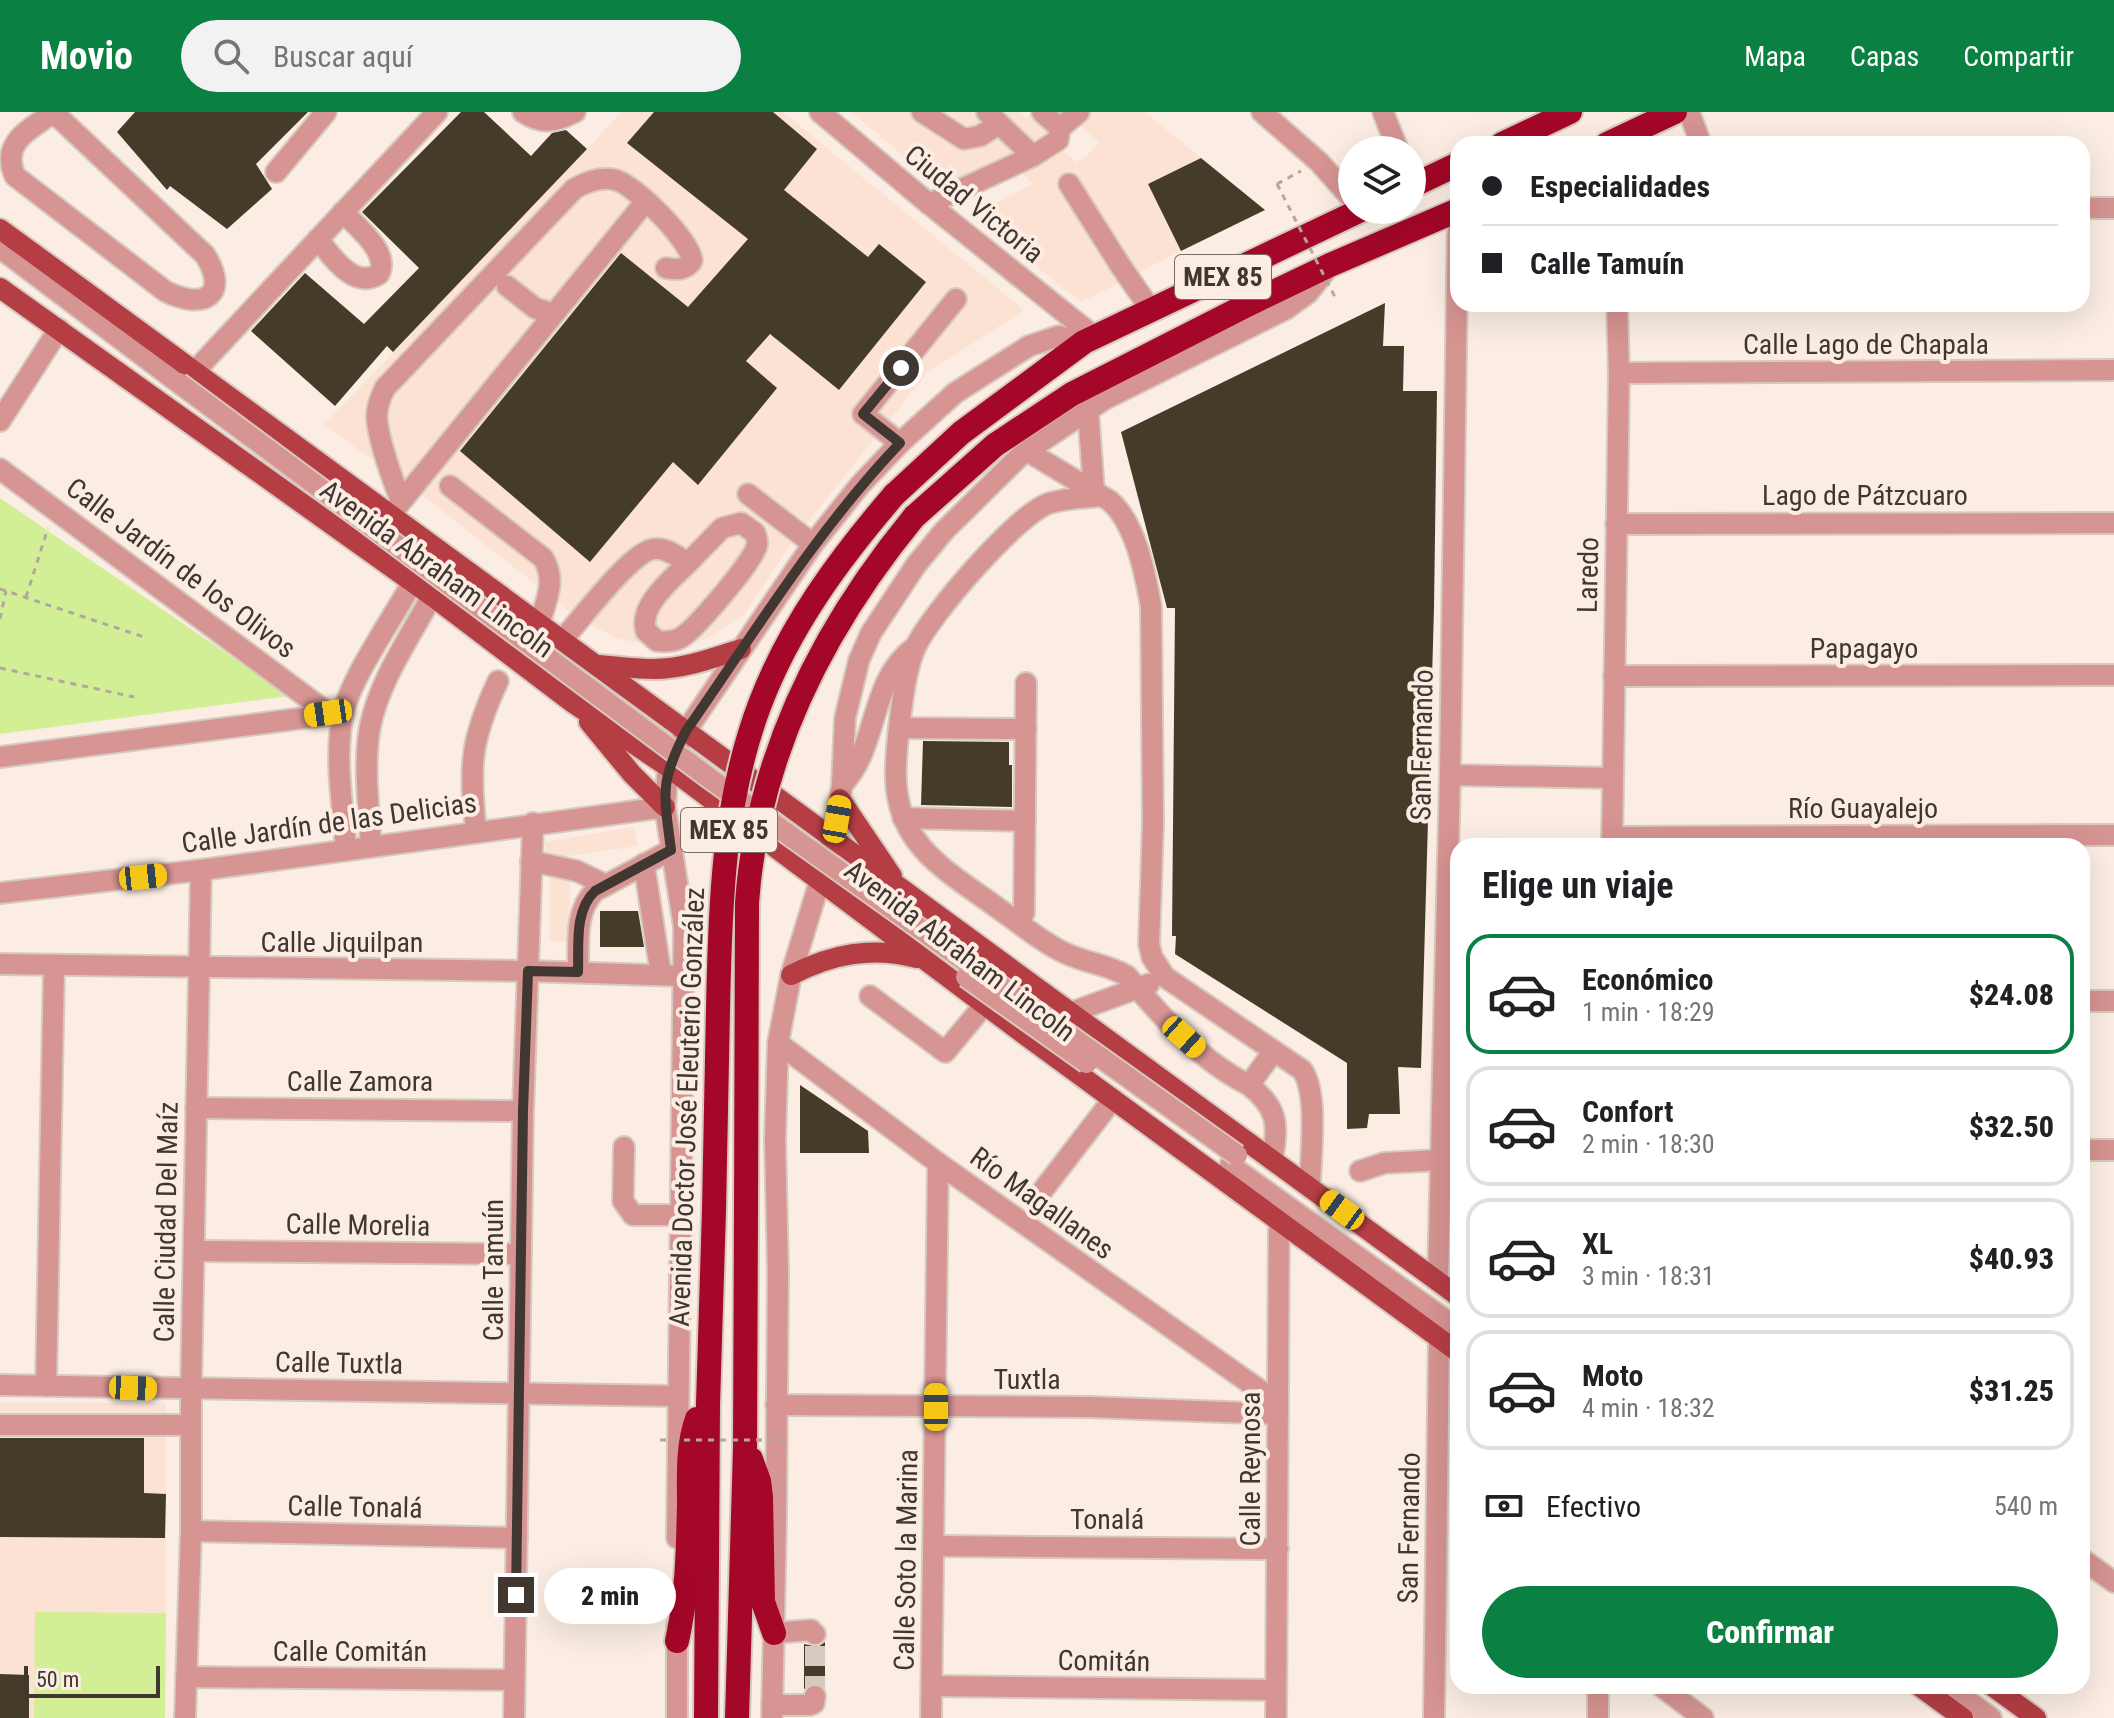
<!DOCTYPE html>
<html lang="es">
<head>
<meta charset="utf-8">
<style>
  :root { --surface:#fff; --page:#f2f2f2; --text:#202124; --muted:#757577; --line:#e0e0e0; --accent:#0b8043 }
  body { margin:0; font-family:"Roboto Condensed",sans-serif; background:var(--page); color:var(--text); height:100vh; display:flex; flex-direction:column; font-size:30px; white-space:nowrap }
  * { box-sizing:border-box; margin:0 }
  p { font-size:26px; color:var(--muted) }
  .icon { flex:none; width:44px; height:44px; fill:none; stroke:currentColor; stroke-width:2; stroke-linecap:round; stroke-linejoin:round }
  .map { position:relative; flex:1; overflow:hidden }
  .side { position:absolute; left:1450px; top:726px; width:640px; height:856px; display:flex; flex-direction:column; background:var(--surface); border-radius:24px; box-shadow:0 8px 32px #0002 }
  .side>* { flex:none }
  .top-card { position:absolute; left:1450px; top:24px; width:640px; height:176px; border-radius:24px; box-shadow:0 8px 32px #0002; display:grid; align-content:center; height:176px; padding:0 32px; background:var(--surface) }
  .buttons { position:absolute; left:1338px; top:24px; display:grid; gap:16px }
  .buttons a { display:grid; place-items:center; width:88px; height:88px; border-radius:50%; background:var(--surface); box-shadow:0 8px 32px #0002; font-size:40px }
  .scale { position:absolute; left:24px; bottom:20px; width:136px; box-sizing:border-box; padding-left:8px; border:4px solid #413731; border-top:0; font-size:22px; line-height:28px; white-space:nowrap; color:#413731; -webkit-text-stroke:6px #fbede3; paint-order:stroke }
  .end { position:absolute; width:36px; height:36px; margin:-18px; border:10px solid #413731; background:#fff; box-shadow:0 0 0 4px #fff }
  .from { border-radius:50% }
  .bubble { position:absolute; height:56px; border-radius:28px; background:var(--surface); box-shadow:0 8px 32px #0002; font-size:26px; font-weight:800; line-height:56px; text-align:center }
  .car { position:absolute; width:24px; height:48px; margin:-24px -12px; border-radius:10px; box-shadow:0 0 6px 2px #0007; background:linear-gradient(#f5c518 24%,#345 0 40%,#f5c518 0 76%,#345 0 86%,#f5c518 0) }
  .top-card b { display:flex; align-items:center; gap:28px; height:76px; font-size:30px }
  .top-card b+b { border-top:2px solid var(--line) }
  .top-card i { width:20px; height:20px; background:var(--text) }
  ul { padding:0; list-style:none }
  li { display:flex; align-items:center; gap:24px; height:120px; margin:0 16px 12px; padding:0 16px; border:4px solid var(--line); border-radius:24px }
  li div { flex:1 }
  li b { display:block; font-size:30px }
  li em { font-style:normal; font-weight:800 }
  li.active { border-color:var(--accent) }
  li>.icon { width:72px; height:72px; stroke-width:1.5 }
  h2 { padding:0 32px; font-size:36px; line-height:96px }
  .pay { display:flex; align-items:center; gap:20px; height:88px; padding:0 32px; font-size:30px }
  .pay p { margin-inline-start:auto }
  .cta { display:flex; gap:16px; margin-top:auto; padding:16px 32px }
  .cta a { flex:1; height:92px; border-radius:48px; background:var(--accent); color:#fff; font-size:32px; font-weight:800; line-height:92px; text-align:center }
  header { display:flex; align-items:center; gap:48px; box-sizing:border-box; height:112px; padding:0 40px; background:var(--accent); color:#fff }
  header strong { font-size:38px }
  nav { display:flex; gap:44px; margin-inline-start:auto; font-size:28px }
  .search { width:560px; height:72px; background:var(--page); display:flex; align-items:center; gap:20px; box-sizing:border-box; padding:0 28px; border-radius:44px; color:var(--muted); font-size:30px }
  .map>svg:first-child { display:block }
</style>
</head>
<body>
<header>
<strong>Movio</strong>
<div class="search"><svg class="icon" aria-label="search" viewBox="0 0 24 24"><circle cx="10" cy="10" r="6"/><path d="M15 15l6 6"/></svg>Buscar aquí</div>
<nav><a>Mapa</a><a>Capas</a><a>Compartir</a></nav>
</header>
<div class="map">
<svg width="2114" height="1606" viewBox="0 0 2114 1606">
  <rect width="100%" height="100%" fill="#fbede3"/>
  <g fill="#fbe2d2" fill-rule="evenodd">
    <polygon points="622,0 783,0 1024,198 927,261 792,430 744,503 706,527 662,536 616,526 576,504 421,382 324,313"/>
    <path d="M852,0H1019L1026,5L1037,0H1145L1201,46L1148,72L1181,139L1081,190L972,104L1033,72L1011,50L944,79ZM1077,11L1099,30L1087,44L1076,50L1049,27Z"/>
    <polygon points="634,715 638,734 547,747 545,730"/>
    <polygon points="550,762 569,763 571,829 550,829"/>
    <polygon points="0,1291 166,1291 165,1606 0,1606"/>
  </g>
  <g fill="#d3ef96">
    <polygon points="0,386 289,584 0,622"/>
    <polygon points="35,1500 166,1501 165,1606 34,1606"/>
  </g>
  <g fill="#443c28">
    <polygon points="135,0 308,0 256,52 272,77 227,117 170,74 167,78 117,20"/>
    <polygon points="461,0 484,0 531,44 552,21 566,18 587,37 393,240 387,234 335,294 251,219 305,161 364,212 419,156 362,100"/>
    <polygon points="654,0 773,0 817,37 784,78 868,145 879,132 926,170 839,278 770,222 746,249 777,276 698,373 673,350 590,450 460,339 621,141 688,195 748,127 627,31"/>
    <polygon points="1201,46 1265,98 1181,139 1148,72"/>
    <polygon points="1385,191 1383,234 1404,234 1403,279 1437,279 1434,496 1421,956 1398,955 1400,1002 1369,1002 1367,1016 1347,1017 1347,951 1175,842 1176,824 1172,824 1175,496 1167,496 1121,320"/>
    <polygon points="923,629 1009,630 1009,653 1012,653 1012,695 921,693"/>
    <polygon points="600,799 638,799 644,835 600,835"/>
    <polygon points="800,973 868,1019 869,1041 800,1041"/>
    <polygon points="0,1326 144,1326 144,1381 166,1382 165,1426 0,1425"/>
    <polygon points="825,1530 825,1577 816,1571 804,1577 804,1532 818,1535"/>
    <polygon points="0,1562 29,1563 29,1606 0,1606"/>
  </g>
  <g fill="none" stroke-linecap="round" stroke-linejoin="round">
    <polyline stroke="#d6c9bf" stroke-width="20" stroke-dasharray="20 10" stroke-linecap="butt" points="815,1584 815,1522"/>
    <defs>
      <g id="minor">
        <path d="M53,0L205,143C230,183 204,199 165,179L15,64C0,31 30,17 53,1"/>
        <path d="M523,0C542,13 556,10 575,0"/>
        <polyline points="820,0 929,92 1095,225"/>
        <polyline points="922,0 964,27 980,24 999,12"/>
        <polyline points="987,0 1033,44"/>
        <polyline points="1262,0 1319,50 1352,87"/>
        <polyline points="1383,0 1398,38"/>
        <polyline points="1689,0 1701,32"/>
        <polyline points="1060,16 1079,0"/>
        <polyline points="276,60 326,0"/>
        <polyline points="1069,72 1120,153 1151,198"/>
        <polyline points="929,92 1033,44 1058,28 1060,16 1042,0"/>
        <polyline points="2082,96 2114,96"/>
        <path d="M318,127C332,145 354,178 379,162C390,140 357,115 343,100"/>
        <polyline points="0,136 179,271"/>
        <polyline points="507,174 535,196 554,202"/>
        <polyline points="195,259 437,0"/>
        <polyline points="1619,261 2114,258"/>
        <polyline points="1088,298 1094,380"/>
        <polyline points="0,309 59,217"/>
        <polyline points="900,331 863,302 956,187"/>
        <path d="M1027,339L1110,389C1136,412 1145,461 1151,494L1153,711L1149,832L1152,845L1165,865L1302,958C1319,981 1310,1046 1310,1076"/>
        <polyline points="0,357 328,601"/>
        <path d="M450,374L543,446C557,468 546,489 539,512"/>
        <polyline points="748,382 813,432"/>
        <path d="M1101,384C1084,386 1064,386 1047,392C1014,406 932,501 916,534C907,554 904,577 901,599C896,643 887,689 916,728C936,756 971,776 999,797C1021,812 1041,830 1065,841C1085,851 1108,852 1127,864C1162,905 1200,949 1249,973L1273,940"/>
        <path d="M401,388C393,370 378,326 377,307C376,296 380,286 385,276L574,77C586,70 601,64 616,68C636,74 691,129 692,149C686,158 675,158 666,156"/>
        <polyline points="396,396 646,89"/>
        <polyline points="1616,412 2114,411"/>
        <path d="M562,528C580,509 631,439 654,437C666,435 678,445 688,451L722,416L741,411L755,421C756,425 758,428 757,433C753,450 697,515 682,525C674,530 666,530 657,529L646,519C638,494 672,467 688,451"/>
        <polyline points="1614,564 2114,563"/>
        <polyline points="899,616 1026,617"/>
        <polyline points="0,645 343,601"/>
        <polyline points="1450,663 1613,666"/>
        <path d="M842,673C880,633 868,569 915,535"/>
        <polyline points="903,706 1025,709"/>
        <path d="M476,719C469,654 470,629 498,569"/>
        <polyline points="1612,725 2114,723"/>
        <path d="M371,734C369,695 363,653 370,615C379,569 410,525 432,484"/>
        <polyline points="1612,734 1619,261 1617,192"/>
        <path d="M346,738C343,695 334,645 343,602C351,565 393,506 412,471"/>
        <polyline points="531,749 577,759 606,773"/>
        <polyline points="644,752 661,863"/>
        <polyline points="0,781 201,758 665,695"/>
        <polyline points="1024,801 1026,571"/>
        <polyline points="0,852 528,859 684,864"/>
        <path d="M578,860C579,833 574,799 595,779L671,738"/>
        <polyline points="870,884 945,940 985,892"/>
        <polyline points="2082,889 2114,889"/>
        <polyline points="1070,901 1149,872"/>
        <polyline points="778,931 938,1051 1278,1291"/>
        <path d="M1249,973C1278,996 1279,1013 1272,1048"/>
        <polyline points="196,996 523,999"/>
        <polyline points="624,1035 623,1089 633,1103 680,1103"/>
        <polyline points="2082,1038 2114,1038"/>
        <polyline points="1230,1053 1458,1217"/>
        <polyline points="1360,1059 1384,1051 1441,1048"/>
        <polyline points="1043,1078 1113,987"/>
        <polyline points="195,1139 521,1142"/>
        <polyline points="1438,1169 1450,663 1458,98"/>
        <polyline points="0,1273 677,1284"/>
        <polyline points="46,1274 54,853"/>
        <polyline points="776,1293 1089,1295 1278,1302"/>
        <polyline points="0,1313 191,1313"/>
        <polyline points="191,1419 517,1426"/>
        <polyline points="677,1426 684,815 665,695 668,655 686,619 813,432 860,373 900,331 955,281 1029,234 1059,224 1084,230"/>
        <polyline points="935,1434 1278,1437"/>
        <polyline points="2082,1447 2114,1470"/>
        <polyline points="677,1514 677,1606"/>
        <polyline points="774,1521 811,1518 815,1522"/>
        <polyline points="186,1565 514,1568"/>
        <polyline points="932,1574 1276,1578"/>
        <polyline points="1661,1574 1703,1606"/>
        <polyline points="1948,1574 1991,1606"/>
        <polyline points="772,1593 810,1593 814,1591 815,1584"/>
        <polyline points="185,1606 191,1419 191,1277 201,758"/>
        <polyline points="514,1606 523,999 533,711"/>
        <polyline points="772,1606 776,1405 778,1161 775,1027 778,931 791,863 833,726 842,673 845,606 859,548 871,521 916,453 944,419 1021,343 1105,287 1286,197 1308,181 1330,153"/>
        <polyline points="931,1606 938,1051"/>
        <polyline points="1276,1606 1279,1107"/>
        <polyline points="1434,1606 1439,1226"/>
        <polyline points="1598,1606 1598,1574"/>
      </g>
      <g id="major">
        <polyline points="0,117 1458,1184"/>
        <polyline points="0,176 432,484 573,591 668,655 1017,917 1458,1240"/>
        <path d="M597,553C616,554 635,557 654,557C684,557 713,546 741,537"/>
        <polyline points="589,610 632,662 665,695"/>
        <polyline points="840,687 892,764"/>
        <path d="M791,863C832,842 872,834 917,846"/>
        <polyline points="1919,1574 1963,1606"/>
        <polyline points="1992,1574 2036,1606"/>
      </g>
      <g id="highway">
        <polyline points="1502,32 1570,0"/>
        <polyline points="1607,32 1675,0"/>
        <polyline points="1412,74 1458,52"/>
        <polyline points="894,383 961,321 1084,230 1361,98"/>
        <polyline points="914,405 995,333 1072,282 1245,194 1330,153 1458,98"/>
        <polyline points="751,1347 759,1369 761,1385 763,1490 774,1521"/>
        <path d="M677,1529C687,1485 688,1439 689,1393C689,1365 687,1334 697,1307"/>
        <polyline points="706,1606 708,1292 714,1098"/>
        <polyline points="737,1606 745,1336 746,1099"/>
      </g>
    </defs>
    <use href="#minor" stroke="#d6c9bf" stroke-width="24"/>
    <use href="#major" stroke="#d6c9bf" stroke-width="24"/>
    <use href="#highway" stroke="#d6c9bf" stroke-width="28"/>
    <g stroke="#b3a69e" stroke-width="3" stroke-dasharray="6 6" stroke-linecap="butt">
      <polyline points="1277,72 1301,59"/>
      <polyline points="0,477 144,525"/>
      <polyline points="26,485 48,416"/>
      <polyline points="0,507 6,479"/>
      <polyline points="0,556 134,585"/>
    </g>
    <use href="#minor" stroke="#d69492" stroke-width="20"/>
    <use href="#major" stroke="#b43e44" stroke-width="20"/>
    <use href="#highway" stroke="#a40727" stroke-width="24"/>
    <defs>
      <g id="minor-bridge">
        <polyline points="179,271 709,666 1237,1043"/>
        <polyline points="966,865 1087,951"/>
      </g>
      <g id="highway-bridge">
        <path d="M714,1098C715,1031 717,964 718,897C720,794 723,689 760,592C790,513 840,446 894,383"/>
        <path d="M746,1099L747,791C757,646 823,516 914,405"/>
      </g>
    </defs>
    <use href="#minor-bridge" stroke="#d6c9bf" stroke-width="24" stroke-linecap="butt"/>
    <use href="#highway-bridge" stroke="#d6c9bf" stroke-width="28" stroke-linecap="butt"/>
    <g stroke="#b3a69e" stroke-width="3" stroke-dasharray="6 6" stroke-linecap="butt">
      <polyline points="1277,72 1335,185"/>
      <polyline points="660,1328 791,1328"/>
    </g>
    <use href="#minor-bridge" stroke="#d69492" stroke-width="20"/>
    <use href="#highway-bridge" stroke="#a40727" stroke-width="24"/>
  </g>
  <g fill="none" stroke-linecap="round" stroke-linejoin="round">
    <path stroke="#413731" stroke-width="10" d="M516,1483L523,999L528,859L578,860C579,833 574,799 595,779L671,738C664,682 659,671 686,619C755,520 817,418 900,331L863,302L901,256"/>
  </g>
  <g text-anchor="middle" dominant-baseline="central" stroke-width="8" stroke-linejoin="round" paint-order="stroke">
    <g fill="#fbede3" stroke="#796e66" stroke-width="2">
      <rect x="1175" y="143" width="96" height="44" rx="6"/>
      <rect x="681" y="696" width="96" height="44" rx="6"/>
    </g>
    <g font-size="26" font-weight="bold" fill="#413731">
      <text x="1223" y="165">MEX 85</text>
      <text x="729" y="718">MEX 85</text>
    </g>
    <g font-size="28" fill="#413731" stroke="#fbede3">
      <text transform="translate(974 92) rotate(39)">Ciudad Victoria</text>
      <text x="1866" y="232">Calle Lago de Chapala</text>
      <text x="1865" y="383">Lago de Pátzcuaro</text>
      <text transform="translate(181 456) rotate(37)">Calle Jardín de los Olivos</text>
      <text transform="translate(437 457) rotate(36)">Avenida Abraham Lincoln</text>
      <text transform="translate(1588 463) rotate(-89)">Laredo</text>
      <text x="1864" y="536">Papagayo</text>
      <text transform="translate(1422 633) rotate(-89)">San Fernando</text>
      <text x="1863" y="696">Río Guayalejo</text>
      <text transform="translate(329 711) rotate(-8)">Calle Jardín de las Delicias</text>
      <text x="342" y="830">Calle Jiquilpan</text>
      <text transform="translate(960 839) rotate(37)">Avenida Abraham Lincoln</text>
      <text x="360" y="969">Calle Zamora</text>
      <text transform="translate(687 995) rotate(-88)">Avenida Doctor José Eleuterio González</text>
      <text transform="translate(1042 1091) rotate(36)">Río Magallanes</text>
      <text transform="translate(166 1110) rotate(-89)">Calle Ciudad Del Maíz</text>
      <text transform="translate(358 1113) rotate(1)">Calle Morelia</text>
      <text transform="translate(493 1158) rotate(-90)">Calle Tamuín</text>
      <text transform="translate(339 1251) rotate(1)">Calle Tuxtla</text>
      <text x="1027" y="1267">Tuxtla</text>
      <text transform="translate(1250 1357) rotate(-90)">Calle Reynosa</text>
      <text transform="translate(355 1395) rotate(1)">Calle Tonalá</text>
      <text x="1107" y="1407">Tonalá</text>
      <text transform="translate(1409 1416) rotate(-89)">San Fernando</text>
      <text transform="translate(906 1448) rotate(-89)">Calle Soto la Marina</text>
      <text x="350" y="1539">Calle Comitán</text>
      <text transform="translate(1104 1549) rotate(1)">Comitán</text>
    </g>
  </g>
</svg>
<div class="buttons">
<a><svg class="icon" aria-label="layers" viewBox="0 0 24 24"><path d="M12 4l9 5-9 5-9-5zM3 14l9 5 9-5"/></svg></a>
</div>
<div class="scale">50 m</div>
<i class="end from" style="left:901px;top:256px"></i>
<i class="end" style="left:516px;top:1483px"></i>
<div class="bubble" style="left:544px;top:1456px;width:132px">2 min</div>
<i class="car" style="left:328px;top:601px;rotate:262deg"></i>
<i class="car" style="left:837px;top:707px;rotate:10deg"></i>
<i class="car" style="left:143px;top:765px;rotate:84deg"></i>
<i class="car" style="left:1184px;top:925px;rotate:132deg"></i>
<i class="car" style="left:1342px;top:1098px;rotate:306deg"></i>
<i class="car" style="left:133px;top:1276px;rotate:92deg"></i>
<i class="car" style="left:936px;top:1295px;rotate:0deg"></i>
<div class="top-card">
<b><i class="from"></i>Especialidades</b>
<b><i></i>Calle Tamuín</b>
</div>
<section class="side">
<h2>Elige un viaje</h2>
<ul>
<li class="active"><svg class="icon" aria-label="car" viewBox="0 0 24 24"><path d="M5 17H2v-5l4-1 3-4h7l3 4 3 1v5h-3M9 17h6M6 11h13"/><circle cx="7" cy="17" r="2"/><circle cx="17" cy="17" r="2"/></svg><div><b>Económico</b><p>1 min · 18:29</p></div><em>$24.08</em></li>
<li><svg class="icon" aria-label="car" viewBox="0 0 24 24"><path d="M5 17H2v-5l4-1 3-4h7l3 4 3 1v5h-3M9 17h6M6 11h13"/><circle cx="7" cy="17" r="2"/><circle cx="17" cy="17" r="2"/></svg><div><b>Confort</b><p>2 min · 18:30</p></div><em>$32.50</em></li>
<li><svg class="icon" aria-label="car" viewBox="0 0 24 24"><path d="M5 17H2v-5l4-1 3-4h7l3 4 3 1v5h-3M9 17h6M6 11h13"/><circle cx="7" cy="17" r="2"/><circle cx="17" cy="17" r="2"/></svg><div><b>XL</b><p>3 min · 18:31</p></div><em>$40.93</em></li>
<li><svg class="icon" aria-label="car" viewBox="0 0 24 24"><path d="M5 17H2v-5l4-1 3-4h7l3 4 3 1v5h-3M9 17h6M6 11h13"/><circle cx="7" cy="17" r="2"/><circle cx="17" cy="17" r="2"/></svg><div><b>Moto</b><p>4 min · 18:32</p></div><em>$31.25</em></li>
</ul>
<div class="pay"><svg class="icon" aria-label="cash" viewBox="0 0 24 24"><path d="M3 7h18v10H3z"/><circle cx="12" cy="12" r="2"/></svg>Efectivo<p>540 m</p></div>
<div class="cta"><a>Confirmar</a></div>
</section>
</div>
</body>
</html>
